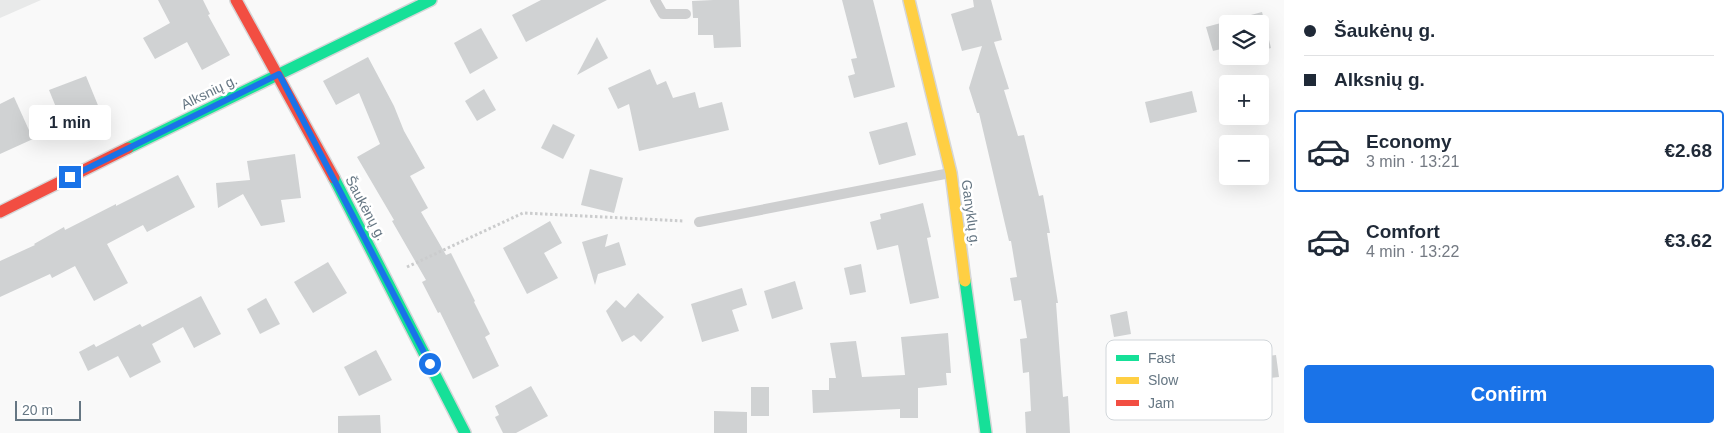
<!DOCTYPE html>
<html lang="en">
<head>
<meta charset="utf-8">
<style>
  :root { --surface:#fff; --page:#f2f2f3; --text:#1f2937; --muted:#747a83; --line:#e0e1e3; --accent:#1a73e8 }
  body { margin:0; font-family:Helvetica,sans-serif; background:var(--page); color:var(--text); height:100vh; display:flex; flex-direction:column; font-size:19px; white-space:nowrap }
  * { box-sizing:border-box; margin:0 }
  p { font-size:16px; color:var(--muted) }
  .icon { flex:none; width:28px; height:28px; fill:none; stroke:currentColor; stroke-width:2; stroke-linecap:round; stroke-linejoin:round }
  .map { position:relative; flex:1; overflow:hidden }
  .sheet { display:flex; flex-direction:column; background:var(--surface); width:450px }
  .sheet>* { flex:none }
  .guide { display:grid; align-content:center; height:110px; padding:0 20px; background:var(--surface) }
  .buttons { position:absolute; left:1219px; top:15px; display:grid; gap:10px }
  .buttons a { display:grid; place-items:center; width:50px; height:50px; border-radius:5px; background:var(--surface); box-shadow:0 5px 20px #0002; font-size:25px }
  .scale { position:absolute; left:15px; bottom:12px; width:66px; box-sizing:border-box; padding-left:5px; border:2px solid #657683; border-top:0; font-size:14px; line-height:18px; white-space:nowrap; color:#657683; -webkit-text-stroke:4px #fff; paint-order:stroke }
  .end { position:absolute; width:22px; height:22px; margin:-11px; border:6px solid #1a73e8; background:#fff; box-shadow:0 0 0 2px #fff }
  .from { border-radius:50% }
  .bubble { position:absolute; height:35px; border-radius:5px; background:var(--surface); box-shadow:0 5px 20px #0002; font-size:16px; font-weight:600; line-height:35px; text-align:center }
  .guide b { display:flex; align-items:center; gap:18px; height:48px; font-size:19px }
  .guide b+b { border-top:1px solid var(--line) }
  .guide i { width:12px; height:12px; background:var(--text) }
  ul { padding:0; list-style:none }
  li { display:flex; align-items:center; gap:15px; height:82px; margin:0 10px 8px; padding:0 10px; border:2px solid transparent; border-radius:5px }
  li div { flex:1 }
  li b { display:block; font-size:19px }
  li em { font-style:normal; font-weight:600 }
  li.active { border-color:var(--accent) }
  li>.icon { width:45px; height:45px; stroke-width:1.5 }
  .primary-button { display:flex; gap:10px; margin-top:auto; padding:10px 20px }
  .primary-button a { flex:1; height:58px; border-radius:5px; background:var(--accent); color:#fff; font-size:20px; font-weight:600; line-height:58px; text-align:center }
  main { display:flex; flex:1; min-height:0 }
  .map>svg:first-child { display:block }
</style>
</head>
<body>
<main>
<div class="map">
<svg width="1284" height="433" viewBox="0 0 1284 433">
  <rect width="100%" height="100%" fill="#f9f9f9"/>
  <polygon fill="#e8e9e9" points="0,0 41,0 0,18"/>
  <g fill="#d0d2d3">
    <polygon points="158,0 203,0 210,14 208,15 230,55 202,70 187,42 155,59 143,38 170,23"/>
    <polygon points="541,0 607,0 526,42 512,15"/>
    <polygon points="713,0 739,0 741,47 714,48 713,35 698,35 698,18 693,18 692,1"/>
    <polygon points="842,0 873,0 895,87 854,98 848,76 855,74 851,59 857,58"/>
    <polygon points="973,0 991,0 1002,40 994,42 1009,89 1004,90 1018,136 1024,135 1039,196 1043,195 1050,233 1047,233 1058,303 1056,303 1063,397 1068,396 1070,433 1026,433 1025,412 1031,411 1029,372 1023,373 1020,339 1027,338 1021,300 1014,301 1010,278 1017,277 1011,241 1009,241 979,113 977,113 969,88 982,46 962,51 951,14 974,7"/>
    <polygon points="1262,12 1271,48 1260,51 1260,24 1228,24 1228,56 1239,56 1224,60 1221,49 1213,51 1206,27"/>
    <polygon points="481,28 498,58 470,74 454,43"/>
    <polygon points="597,37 608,58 577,75"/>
    <polygon points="368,57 394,106 404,131 425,168 410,176 428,208 421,212 446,255 451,253 475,301 474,302 490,334 485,337 499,366 473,379 440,312 438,313 422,282 426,280 392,221 394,220 357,157 380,144 359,93 336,105 323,81"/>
    <polygon points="650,69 657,85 666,81 673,98 695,92 699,108 722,102 729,130 639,151 629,104 618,109 608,88"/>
    <polygon points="86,76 104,120 81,114 62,122 49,90"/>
    <polygon points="484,89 496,110 477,121 465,101"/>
    <polygon points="1192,91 1197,112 1150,123 1145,102"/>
    <polygon points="14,97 33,139 0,154 0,104"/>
    <polygon points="907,122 916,155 879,165 869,132"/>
    <polygon points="553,124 575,135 563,159 541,148"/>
    <polygon points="295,154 301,198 281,200 285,222 261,226 243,194 218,208 216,183 250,180 247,161"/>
    <polygon points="590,169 623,178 614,213 581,205"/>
    <polygon points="178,175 195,207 147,232 143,225 107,244 128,283 94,301 75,266 52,278 50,274 0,297 0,261 35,245 34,244 64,227 65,230 116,204 116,206"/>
    <polygon points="923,203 931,237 927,238 939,298 910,304 898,245 877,250 870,222 881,219 880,214"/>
    <polygon points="550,221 562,243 544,253 558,278 527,294 503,248"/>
    <polygon points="608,234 605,247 619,242 626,265 598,274 595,285 582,242"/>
    <polygon points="328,262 347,293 313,313 294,282"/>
    <polygon points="861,264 866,292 850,295 844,268"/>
    <polygon points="795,281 803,309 772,319 764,291"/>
    <polygon points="742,288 747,305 732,310 739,331 702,342 691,304"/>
    <polygon points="638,293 664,317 641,342 634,335 622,342 606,311 616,300 625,308"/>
    <polygon points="201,296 221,334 194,348 183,327 152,344 161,362 130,378 118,356 88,371 79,352 94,344 96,347 140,324 142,327"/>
    <polygon points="266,298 280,324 260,334 247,309"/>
    <polygon points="1127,311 1131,334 1114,337 1110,315"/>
    <polygon points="948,333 951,373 946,373 947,385 918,388 918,418 900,418 900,409 813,413 812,390 829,390 829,378 836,378 830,343 856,341 862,377 905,375 901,337"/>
    <polygon points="376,350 392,380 359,396 344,367"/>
    <polygon points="1276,355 1279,377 1254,380 1252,358"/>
    <polygon points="531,386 548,416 516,433 503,433 495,417 499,415 495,406"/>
    <rect x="751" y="387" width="18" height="29"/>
    <polygon points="714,411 747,412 747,433 714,433"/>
    <polygon points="380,415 381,433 338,433 338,416"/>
  </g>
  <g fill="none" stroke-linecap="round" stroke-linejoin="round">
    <defs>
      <g id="fast">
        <polyline points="128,148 431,0"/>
        <polyline points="334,178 465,433"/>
        <polyline points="965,281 986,433"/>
      </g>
      <polyline id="slow" points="909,0 951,173 965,281"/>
      <g id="jam">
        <polyline points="236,0 334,178"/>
        <polyline points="0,212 128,148"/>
      </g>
    </defs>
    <use href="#fast" stroke="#d5d6d7" stroke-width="14"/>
    <use href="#slow" stroke="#d5d6d7" stroke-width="14"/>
    <use href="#jam" stroke="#d5d6d7" stroke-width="14"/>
    <polyline stroke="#cbcccd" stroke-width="3" stroke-dasharray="2.5 2.5" stroke-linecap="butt" points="407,267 523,213 683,221"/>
    <g stroke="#cecfd0" stroke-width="10">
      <polyline points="655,0 663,14 686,14"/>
      <polyline points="699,222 950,173"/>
    </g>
    <use href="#fast" stroke="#16e098" stroke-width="11"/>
    <use href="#slow" stroke="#ffcf43" stroke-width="11"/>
    <use href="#jam" stroke="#f24e42" stroke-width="11"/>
  </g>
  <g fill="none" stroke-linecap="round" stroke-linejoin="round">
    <polyline stroke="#1a73e8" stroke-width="6" points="70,177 279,74 430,364"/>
  </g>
  <g text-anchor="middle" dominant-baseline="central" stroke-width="5" stroke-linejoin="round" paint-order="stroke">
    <g font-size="14" fill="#657683" stroke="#fff">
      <text transform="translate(209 92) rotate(-26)">Alksnių g.</text>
      <text transform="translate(366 208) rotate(62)">Šaukėnų g.</text>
      <text transform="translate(971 213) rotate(82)">Ganyklų g.</text>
    </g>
  </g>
  <rect x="1106" y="340" width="166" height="80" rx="8" fill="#fff" stroke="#d1d6da" stroke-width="1"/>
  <rect x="1116" y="355" width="23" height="6" fill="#16e098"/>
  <rect x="1116" y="377" width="23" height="7" fill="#ffcf43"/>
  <rect x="1116" y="400" width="23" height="6" fill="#f24e42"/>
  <g font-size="14" fill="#657683">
    <text x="1148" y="363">Fast</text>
    <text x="1148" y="385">Slow</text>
    <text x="1148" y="408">Jam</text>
  </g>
</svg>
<div class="buttons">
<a><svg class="icon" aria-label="layers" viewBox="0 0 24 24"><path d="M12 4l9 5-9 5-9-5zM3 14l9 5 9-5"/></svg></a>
<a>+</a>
<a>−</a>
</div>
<div class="scale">20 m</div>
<i class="end from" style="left:430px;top:364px"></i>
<i class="end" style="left:70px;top:177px"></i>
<div class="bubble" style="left:29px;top:105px;width:82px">1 min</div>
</div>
<section class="sheet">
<div class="guide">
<b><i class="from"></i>Šaukėnų g.</b>
<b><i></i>Alksnių g.</b>
</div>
<ul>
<li class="active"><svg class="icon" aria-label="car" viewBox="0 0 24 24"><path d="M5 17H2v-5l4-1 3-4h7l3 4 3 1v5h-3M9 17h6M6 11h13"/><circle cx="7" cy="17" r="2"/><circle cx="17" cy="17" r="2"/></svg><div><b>Economy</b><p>3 min · 13:21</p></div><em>€2.68</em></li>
<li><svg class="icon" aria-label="car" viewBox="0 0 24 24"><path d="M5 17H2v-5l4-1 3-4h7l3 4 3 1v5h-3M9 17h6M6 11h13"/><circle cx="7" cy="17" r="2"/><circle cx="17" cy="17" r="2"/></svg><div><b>Comfort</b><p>4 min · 13:22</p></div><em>€3.62</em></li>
</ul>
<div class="primary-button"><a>Confirm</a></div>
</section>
</main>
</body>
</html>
